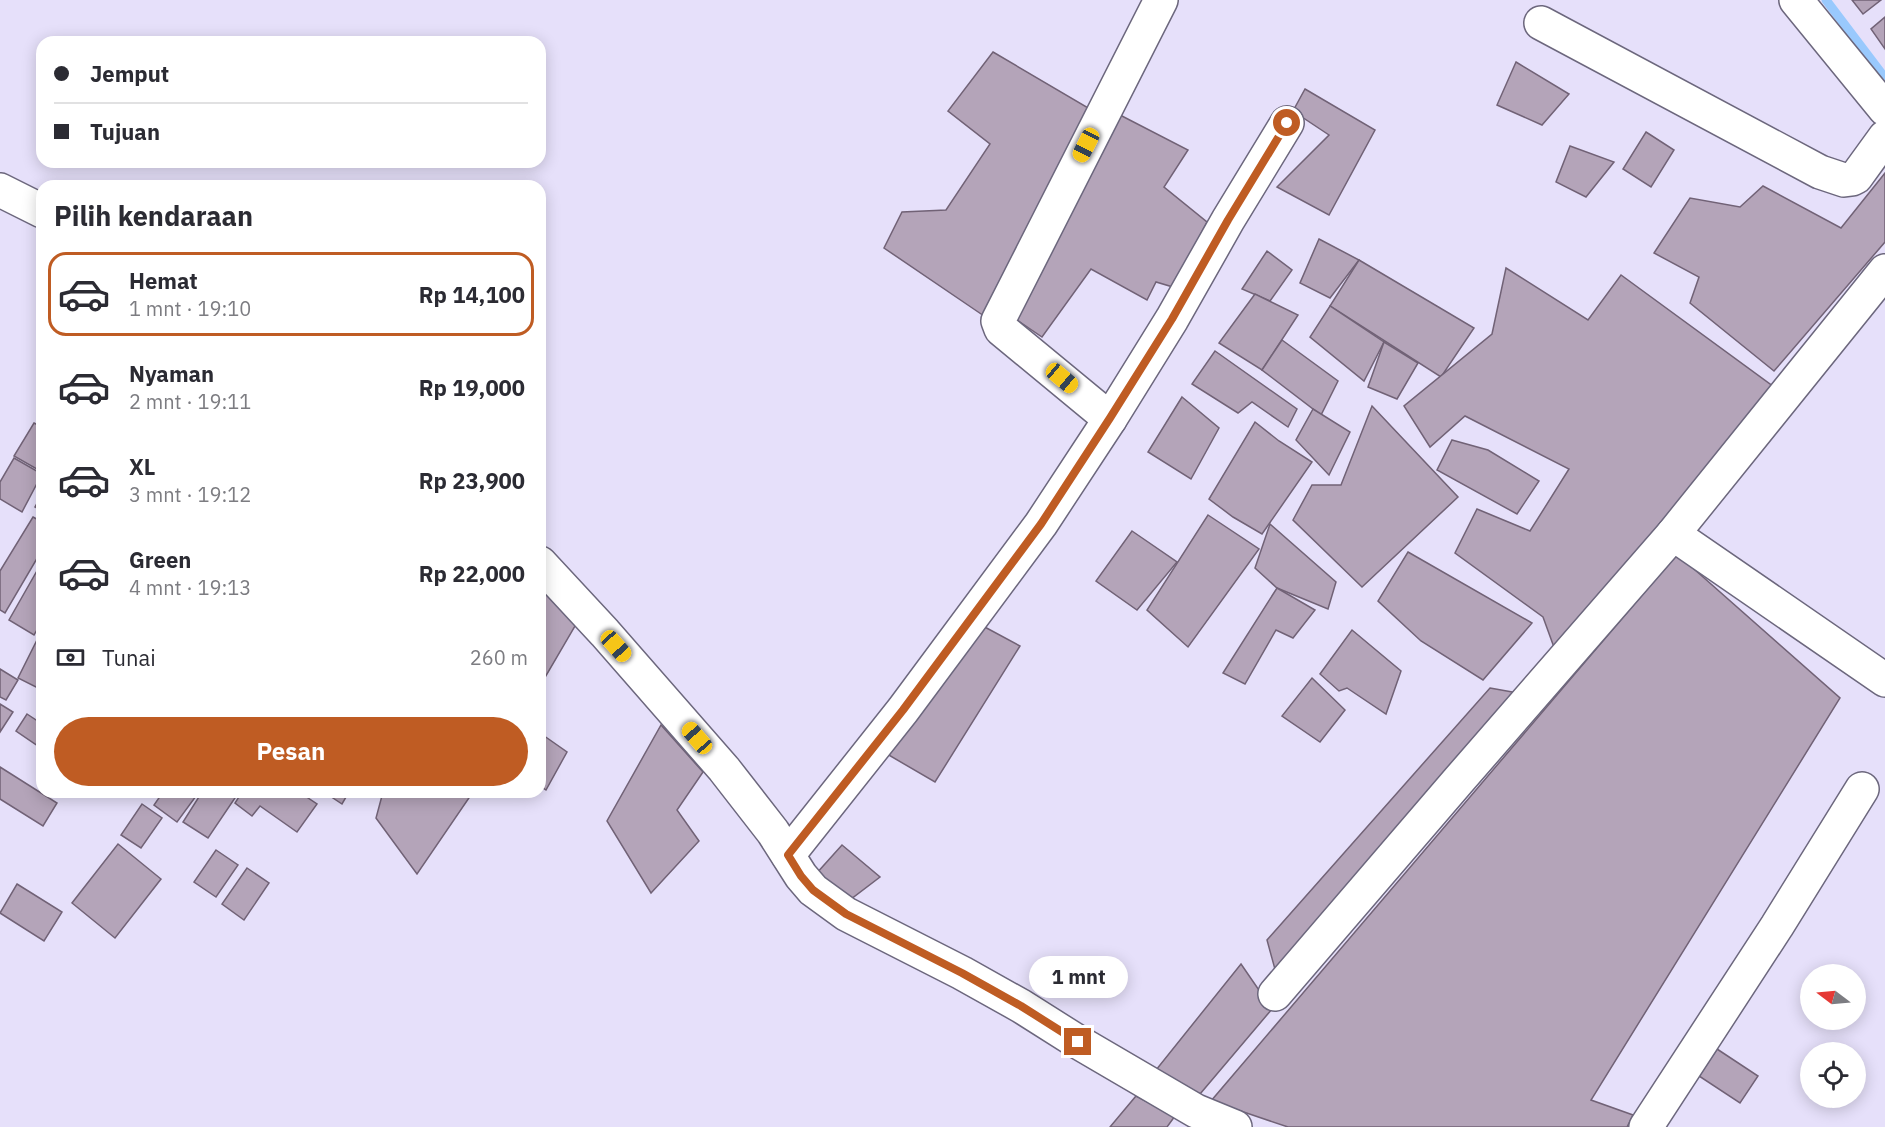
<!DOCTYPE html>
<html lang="id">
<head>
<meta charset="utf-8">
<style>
  :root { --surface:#fff; --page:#f2f2f3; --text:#2b2b33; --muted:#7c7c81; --line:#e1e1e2; --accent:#bf5c23 }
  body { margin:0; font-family:"IBM Plex Sans",sans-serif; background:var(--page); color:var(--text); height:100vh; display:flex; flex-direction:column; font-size:22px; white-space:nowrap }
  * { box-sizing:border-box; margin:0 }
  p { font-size:20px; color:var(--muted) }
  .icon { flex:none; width:33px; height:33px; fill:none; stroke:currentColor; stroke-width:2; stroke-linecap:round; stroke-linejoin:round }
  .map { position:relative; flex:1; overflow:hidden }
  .side { position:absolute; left:36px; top:180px; width:510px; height:618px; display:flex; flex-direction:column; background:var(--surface); border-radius:18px; box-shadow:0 3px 15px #0003 }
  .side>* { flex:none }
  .hud { position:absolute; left:36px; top:36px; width:510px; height:132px; border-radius:18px; box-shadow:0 3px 15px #0003; display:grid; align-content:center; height:132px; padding:0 18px; background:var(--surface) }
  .needle { width:39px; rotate:286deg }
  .buttons { position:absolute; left:1800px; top:964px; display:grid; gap:12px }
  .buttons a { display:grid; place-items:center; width:66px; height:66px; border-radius:50%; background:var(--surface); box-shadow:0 3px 15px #0003; font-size:30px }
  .end { position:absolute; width:27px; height:27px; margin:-14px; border:8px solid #bf5c23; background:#fff; box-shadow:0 0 0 3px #fff }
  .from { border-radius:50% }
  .bubble { position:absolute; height:42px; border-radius:21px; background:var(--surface); box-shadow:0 3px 15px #0003; font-size:20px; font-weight:800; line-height:42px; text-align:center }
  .car { position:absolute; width:18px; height:36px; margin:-18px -9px; border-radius:8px; box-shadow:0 0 4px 2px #0007; background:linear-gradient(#f5c518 24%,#345 0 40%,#f5c518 0 76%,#345 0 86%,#f5c518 0) }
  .hud b { display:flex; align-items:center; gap:21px; height:57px; font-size:22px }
  .hud b+b { border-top:2px solid var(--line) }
  .hud i { width:15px; height:15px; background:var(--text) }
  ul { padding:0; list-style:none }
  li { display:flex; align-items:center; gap:18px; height:84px; margin:0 12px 9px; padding:0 6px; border:3px solid transparent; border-radius:18px }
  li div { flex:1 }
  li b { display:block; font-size:22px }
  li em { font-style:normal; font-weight:800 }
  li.current { border-color:var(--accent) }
  li>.icon { width:54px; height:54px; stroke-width:1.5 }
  h2 { padding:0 18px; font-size:27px; line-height:72px }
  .pay { display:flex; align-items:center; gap:15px; height:66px; padding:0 18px; font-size:22px }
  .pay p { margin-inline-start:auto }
  .primary-button { display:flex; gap:12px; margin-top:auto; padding:12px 18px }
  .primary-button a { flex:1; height:69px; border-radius:36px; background:var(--accent); color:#fff; font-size:24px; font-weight:800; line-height:69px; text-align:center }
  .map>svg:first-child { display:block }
</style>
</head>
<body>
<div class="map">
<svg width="1885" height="1127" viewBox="0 0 1885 1127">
  <rect width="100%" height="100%" fill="#e6e0fa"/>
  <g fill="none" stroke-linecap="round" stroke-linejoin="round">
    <polyline stroke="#99c9fd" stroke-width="9" points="1826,0 1885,78"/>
  </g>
  <g fill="#b4a4b9" stroke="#716276" stroke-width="1.5">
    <polygon points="1852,0 1881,0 1863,14"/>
    <polygon points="1885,17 1885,49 1871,29"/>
    <polygon points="993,52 1090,109 987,318 884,248 902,212 946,210 990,144 948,111"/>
    <polygon points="1516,62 1569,94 1542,125 1497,105"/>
    <polygon points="1305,89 1375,130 1329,215 1277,187 1329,135 1293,111"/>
    <polygon points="1120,115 1188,150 1164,187 1207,222 1173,287 1156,282 1147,300 1091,269 1042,337 1014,318"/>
    <polygon points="1646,132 1674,150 1651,187 1623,169"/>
    <polygon points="1570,146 1614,162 1586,197 1556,182"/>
    <polygon points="1885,173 1885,242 1774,371 1690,303 1699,277 1654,253 1690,198 1740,207 1763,186 1841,228"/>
    <polygon points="1319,239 1359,260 1330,298 1300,283"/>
    <polygon points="1267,251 1292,270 1270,301 1242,289"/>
    <polygon points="1359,260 1474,328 1441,377 1330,306"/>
    <polygon points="1506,268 1588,320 1621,275 1774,387 1555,650 1543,617 1455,553 1477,509 1530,531 1569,469 1465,416 1430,447 1404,406 1492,334"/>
    <polygon points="1255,294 1298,315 1262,370 1219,343"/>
    <polygon points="1330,306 1384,342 1364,381 1310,337"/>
    <polygon points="1282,340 1338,381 1321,415 1262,370"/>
    <polygon points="1384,342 1418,363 1397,399 1368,387"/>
    <polygon points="1215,351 1297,409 1288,427 1252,402 1238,413 1192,384"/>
    <polygon points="1182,397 1219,428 1191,479 1148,452"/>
    <polygon points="1372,406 1458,497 1362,587 1293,520 1312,485 1341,485"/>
    <polygon points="1313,409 1350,432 1329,475 1296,440"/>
    <polygon points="1255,422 1279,441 1312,462 1262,534 1233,517 1209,499"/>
    <polygon points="34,423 42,427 42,472 14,456"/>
    <polygon points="1452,440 1488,450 1539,481 1517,514 1437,470"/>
    <polygon points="14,458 42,474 22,512 0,499 0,482"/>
    <polygon points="42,494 42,511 35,507"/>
    <polygon points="1208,515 1259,549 1188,647 1147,610"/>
    <polygon points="33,517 42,522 42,550 5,613 0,610 0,571"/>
    <polygon points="1270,524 1336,582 1328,609 1277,588 1255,568"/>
    <polygon points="1132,531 1177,562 1137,610 1096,581"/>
    <polygon points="1408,552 1532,623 1483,680 1421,641 1378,601"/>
    <polygon points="1677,554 1840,698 1591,1100 1633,1115 1627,1127 1288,1127 1211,1101"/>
    <polygon points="42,562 42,621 34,635 9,620"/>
    <polygon points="540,585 578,621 540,686"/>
    <polygon points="1277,588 1315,610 1293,638 1276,630 1245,684 1223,673"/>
    <polygon points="981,625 1020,646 935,782 887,754"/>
    <polygon points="1352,630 1401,671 1386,714 1347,688 1339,691 1320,674"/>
    <polygon points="38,638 42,640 42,690 18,678"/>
    <polygon points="0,669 18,680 6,700 0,697"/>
    <polygon points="1312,678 1345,710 1320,742 1282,716"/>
    <polygon points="1490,688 1518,693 1276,973 1267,940"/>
    <polygon points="0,704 13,712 0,732"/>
    <polygon points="27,714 42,724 41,748 16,731"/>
    <polygon points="661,725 703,772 677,810 699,841 651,893 607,821"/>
    <polygon points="540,733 567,752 546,790 540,786"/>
    <polygon points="0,767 57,803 43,826 0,799"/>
    <polygon points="163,792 199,792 177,822 154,805"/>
    <polygon points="202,792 239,792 208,838 183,822"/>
    <polygon points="242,792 299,792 317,804 297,832 260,806 252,816 235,803"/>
    <polygon points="324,792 349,792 342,804"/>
    <polygon points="383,792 473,792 417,874 376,818"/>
    <polygon points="142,804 162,818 141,848 121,835"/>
    <polygon points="118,844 161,879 115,938 72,903"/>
    <polygon points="842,845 880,877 851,899 816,874"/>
    <polygon points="216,850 238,865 216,897 194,882"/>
    <polygon points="247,868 269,883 244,920 222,904"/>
    <polygon points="17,884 62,912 44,941 0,913"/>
    <polygon points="1241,964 1272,1009 1200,1094 1156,1070"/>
    <polygon points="1717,1049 1758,1076 1740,1103 1699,1076"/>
    <polygon points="1136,1096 1175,1116 1167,1127 1110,1127"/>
    <polygon points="1821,1098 1840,1098 1832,1107"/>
  </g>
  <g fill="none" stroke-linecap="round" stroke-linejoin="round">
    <defs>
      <g id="minor">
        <polyline points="1796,0 1885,109"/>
        <polyline points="1541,23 1820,172 1844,180 1852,179 1856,177 1885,137"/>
        <polyline points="0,190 42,211"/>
        <polyline points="1110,419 1001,329 998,321 1161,0"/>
        <polyline points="1673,534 1885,271"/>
        <polyline points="540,563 605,633 724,769 773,832 801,876 813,890 846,914 962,973 1021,1006 1078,1042 1196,1111 1235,1127"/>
        <polyline points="788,855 903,710 1041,524 1110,419 1172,319 1228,220 1287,123"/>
        <polyline points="1275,994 1458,781 1673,534 1885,680"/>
        <polyline points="1646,1127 1777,926 1862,789"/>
      </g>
    </defs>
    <use href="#minor" stroke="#6c677d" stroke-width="36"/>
    <use href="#minor" stroke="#fff" stroke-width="33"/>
  </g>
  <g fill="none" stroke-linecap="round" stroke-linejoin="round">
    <polyline stroke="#bf5c23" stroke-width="8" points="1078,1042 1021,1006 962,973 846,914 813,890 801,876 788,855 903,710 1041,524 1110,418 1172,319 1228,220 1287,123"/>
  </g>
</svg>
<div class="buttons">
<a><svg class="needle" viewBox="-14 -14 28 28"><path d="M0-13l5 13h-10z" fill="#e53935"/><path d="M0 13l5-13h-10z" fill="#7c7c81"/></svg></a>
<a><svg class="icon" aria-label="locate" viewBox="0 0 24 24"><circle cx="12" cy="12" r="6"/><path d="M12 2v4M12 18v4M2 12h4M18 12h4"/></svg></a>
</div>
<i class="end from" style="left:1287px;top:123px"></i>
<i class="end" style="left:1078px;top:1042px"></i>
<div class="bubble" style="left:1029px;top:956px;width:99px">1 mnt</div>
<i class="car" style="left:1086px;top:145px;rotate:207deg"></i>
<i class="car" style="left:1062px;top:378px;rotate:130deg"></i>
<i class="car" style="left:616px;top:646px;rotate:138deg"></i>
<i class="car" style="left:697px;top:738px;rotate:319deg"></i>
<div class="hud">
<b><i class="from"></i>Jemput</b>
<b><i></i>Tujuan</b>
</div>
<section class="side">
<h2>Pilih kendaraan</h2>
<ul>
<li class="current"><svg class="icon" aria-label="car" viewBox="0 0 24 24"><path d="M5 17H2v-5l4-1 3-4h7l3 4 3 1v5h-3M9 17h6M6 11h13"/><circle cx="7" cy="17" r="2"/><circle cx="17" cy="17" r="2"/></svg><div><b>Hemat</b><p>1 mnt · 19:10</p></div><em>Rp 14,100</em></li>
<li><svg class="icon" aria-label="car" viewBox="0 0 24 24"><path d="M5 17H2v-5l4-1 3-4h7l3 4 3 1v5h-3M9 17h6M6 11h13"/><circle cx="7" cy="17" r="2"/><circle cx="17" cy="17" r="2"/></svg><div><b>Nyaman</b><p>2 mnt · 19:11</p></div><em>Rp 19,000</em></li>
<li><svg class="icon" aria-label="car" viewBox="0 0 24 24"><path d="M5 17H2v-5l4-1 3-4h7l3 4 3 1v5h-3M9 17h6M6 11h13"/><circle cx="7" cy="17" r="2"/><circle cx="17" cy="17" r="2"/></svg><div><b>XL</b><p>3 mnt · 19:12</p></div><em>Rp 23,900</em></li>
<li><svg class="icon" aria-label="car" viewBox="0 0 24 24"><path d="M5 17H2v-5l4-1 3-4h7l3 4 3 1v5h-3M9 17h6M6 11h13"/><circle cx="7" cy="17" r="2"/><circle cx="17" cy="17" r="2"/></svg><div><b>Green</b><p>4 mnt · 19:13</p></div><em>Rp 22,000</em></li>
</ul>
<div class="pay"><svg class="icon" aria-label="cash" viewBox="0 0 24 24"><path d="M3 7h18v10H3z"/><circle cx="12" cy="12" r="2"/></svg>Tunai<p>260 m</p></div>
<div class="primary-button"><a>Pesan</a></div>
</section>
</div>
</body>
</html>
